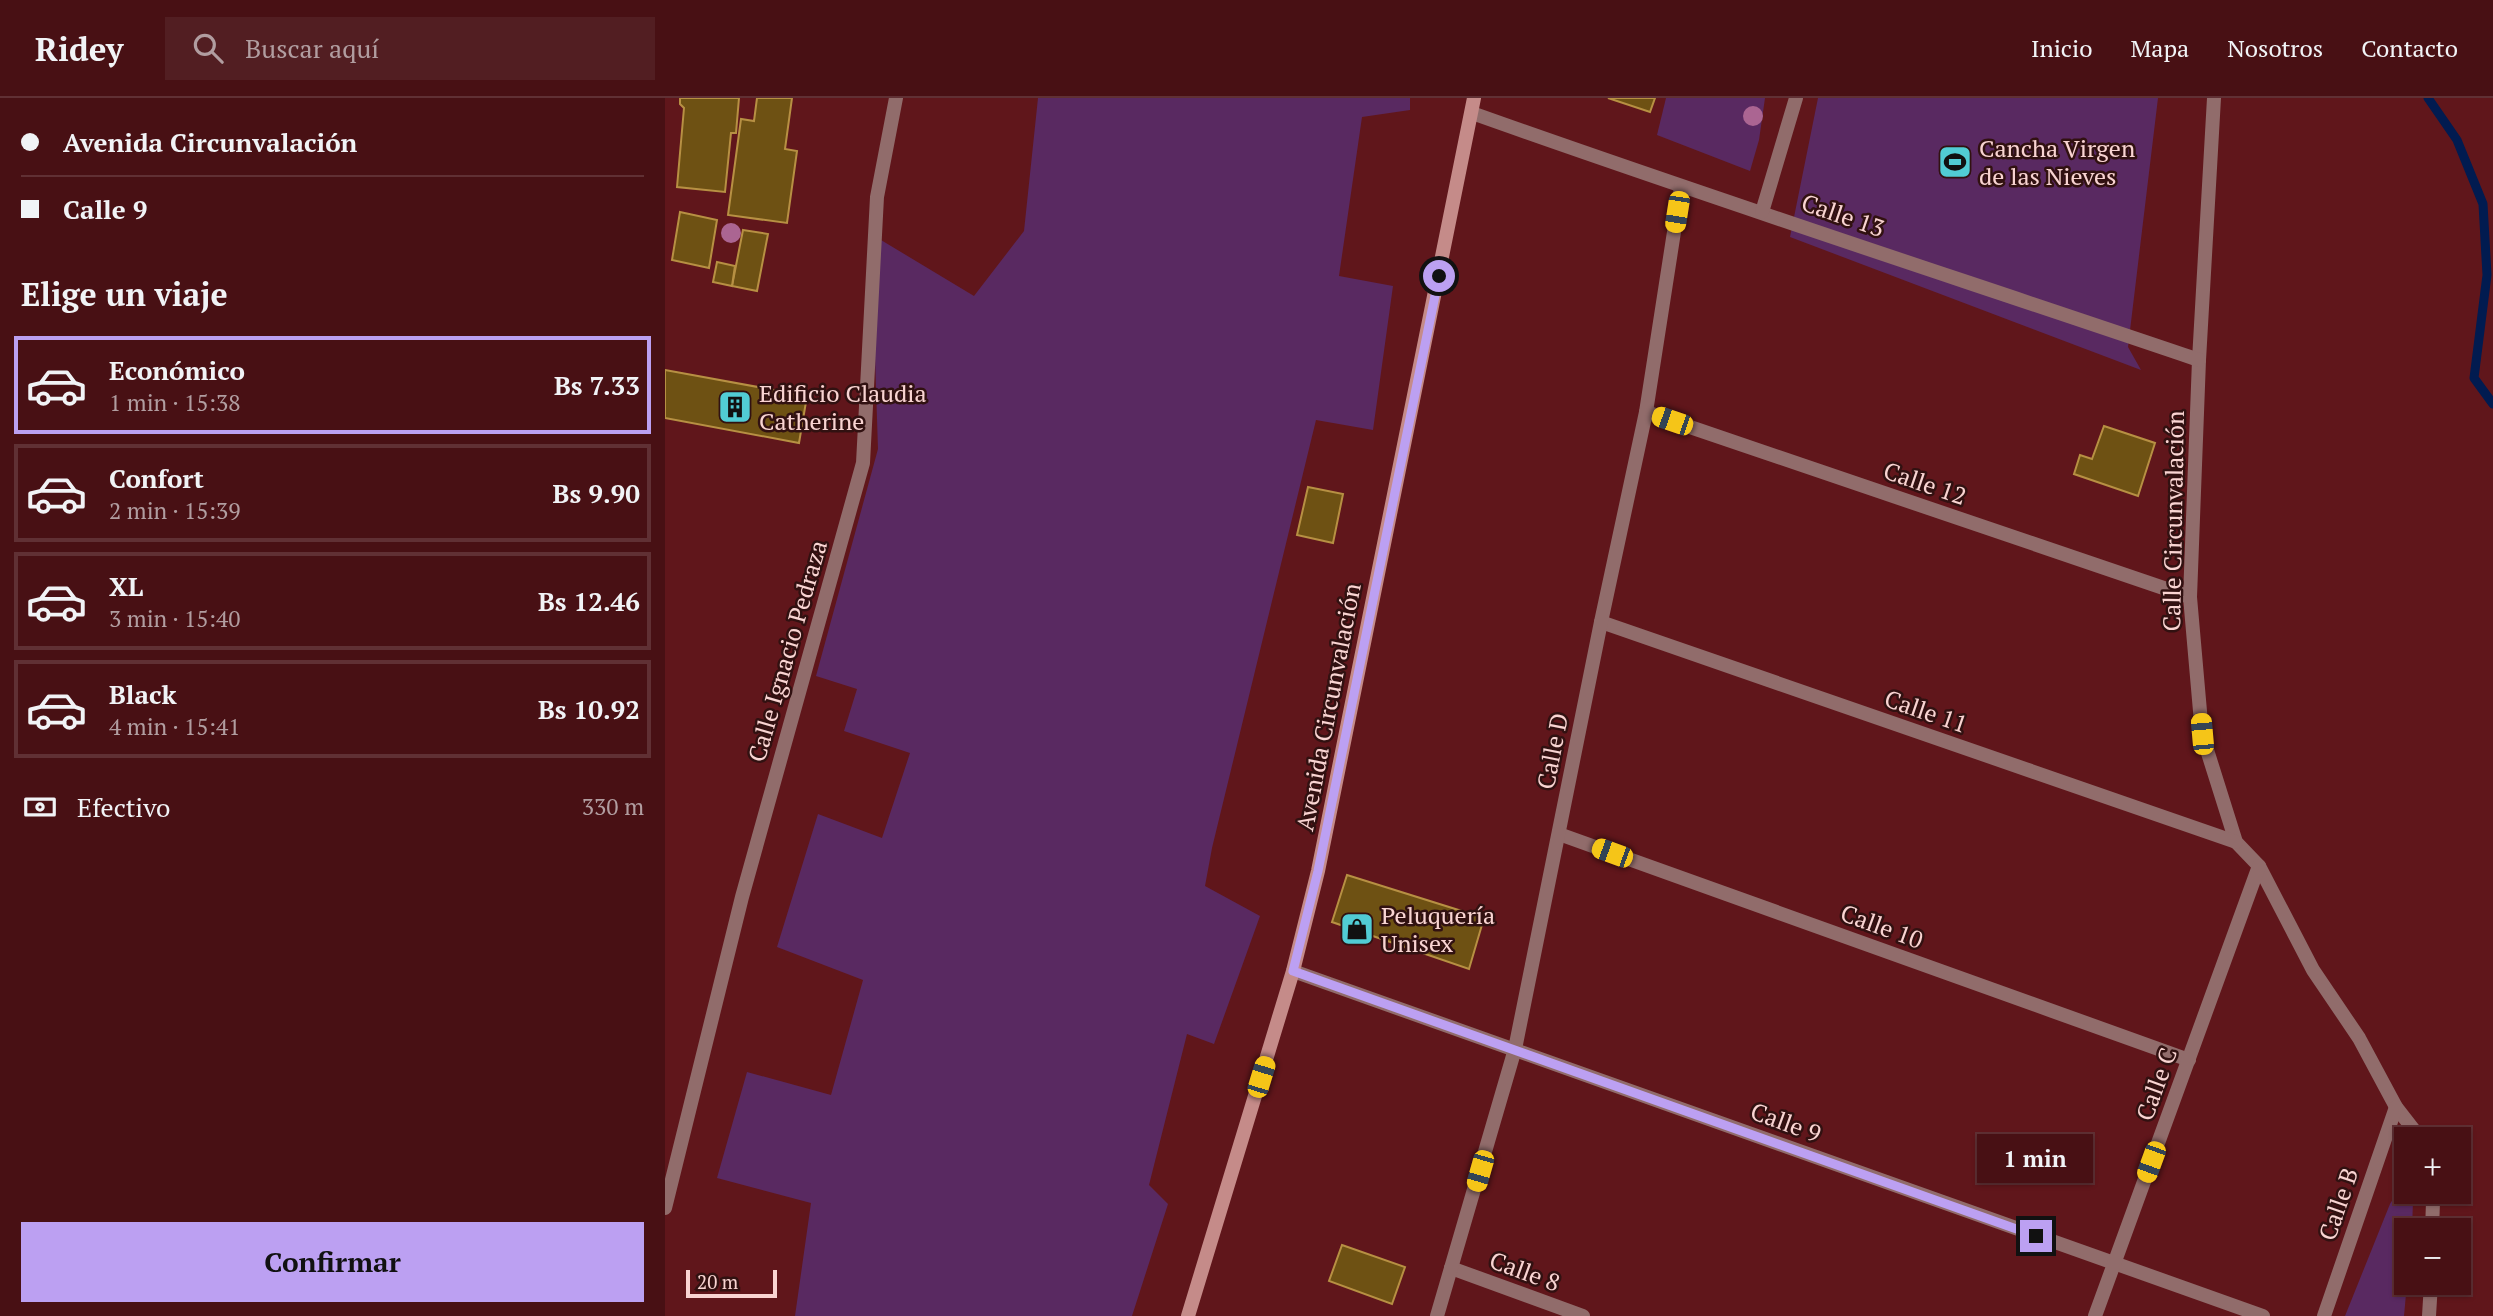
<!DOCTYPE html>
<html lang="es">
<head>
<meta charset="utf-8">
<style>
  :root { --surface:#481014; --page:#521e22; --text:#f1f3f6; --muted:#b19da0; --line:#603034; --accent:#bca0f2 }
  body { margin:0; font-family:"PT Serif",serif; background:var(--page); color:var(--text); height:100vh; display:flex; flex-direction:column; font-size:26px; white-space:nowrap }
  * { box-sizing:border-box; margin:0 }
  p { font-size:23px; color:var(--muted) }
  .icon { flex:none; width:38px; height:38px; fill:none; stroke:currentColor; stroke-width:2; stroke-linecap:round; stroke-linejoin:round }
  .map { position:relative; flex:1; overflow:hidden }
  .sheet { display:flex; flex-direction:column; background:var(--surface); width:665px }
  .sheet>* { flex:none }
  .hud { display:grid; align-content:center; height:154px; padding:0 21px; background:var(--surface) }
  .buttons { position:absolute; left:1729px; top:1029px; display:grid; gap:14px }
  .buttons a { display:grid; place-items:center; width:77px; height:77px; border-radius:0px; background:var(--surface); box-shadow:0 2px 5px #0004,0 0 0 2px var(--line); font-size:35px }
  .scale { position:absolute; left:21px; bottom:18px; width:91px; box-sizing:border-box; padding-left:7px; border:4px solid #f9d4d2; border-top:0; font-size:19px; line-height:24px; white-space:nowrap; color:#f9d4d2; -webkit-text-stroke:5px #311111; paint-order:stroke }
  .end { position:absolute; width:32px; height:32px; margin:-16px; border:9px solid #bca0f2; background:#111; box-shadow:0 0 0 4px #111 }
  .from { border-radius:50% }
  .bubble { position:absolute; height:49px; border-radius:0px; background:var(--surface); box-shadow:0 2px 5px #0004,0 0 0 2px var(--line); font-size:23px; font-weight:800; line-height:49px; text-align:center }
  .car { position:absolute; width:21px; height:42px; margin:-21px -10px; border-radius:9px; box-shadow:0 0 5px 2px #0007; background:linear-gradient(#f5c518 24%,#345 0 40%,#f5c518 0 76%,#345 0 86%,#f5c518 0) }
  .hud b { display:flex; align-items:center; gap:24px; height:66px; font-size:26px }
  .hud b+b { border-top:2px solid var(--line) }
  .hud i { width:18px; height:18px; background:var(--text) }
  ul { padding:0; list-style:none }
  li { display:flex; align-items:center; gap:21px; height:98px; margin:0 14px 10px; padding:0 7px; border:4px solid var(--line); border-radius:0px }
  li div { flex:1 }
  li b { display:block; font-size:26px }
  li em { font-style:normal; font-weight:800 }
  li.on { border-color:var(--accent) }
  li>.icon { width:63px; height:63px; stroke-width:1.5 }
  h2 { padding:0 21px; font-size:32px; line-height:84px }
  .pay { display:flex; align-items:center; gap:18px; height:77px; padding:0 21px; font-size:26px }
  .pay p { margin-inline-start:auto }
  .primary-button { display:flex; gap:14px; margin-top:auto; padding:14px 21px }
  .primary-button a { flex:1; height:80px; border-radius:0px; background:var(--accent); color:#111; font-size:28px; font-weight:800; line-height:80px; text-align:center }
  header { display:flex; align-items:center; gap:42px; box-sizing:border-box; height:98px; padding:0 35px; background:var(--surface); border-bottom:2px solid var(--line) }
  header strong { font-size:33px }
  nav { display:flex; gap:38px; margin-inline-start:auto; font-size:24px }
  .search { width:490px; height:63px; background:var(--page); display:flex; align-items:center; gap:18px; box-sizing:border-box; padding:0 24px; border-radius:0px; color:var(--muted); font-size:26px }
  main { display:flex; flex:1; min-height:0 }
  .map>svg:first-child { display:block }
</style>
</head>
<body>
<header>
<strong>Ridey</strong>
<div class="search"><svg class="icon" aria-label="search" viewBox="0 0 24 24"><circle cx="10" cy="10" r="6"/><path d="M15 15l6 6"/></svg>Buscar aquí</div>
<nav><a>Inicio</a><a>Mapa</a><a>Nosotros</a><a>Contacto</a></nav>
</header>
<main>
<section class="sheet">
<div class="hud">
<b><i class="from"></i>Avenida Circunvalación</b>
<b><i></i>Calle 9</b>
</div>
<h2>Elige un viaje</h2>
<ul>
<li class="on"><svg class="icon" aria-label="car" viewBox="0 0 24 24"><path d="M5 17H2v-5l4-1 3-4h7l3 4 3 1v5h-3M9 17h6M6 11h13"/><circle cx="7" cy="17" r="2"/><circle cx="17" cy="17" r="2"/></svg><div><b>Económico</b><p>1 min · 15:38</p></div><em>Bs 7.33</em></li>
<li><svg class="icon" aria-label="car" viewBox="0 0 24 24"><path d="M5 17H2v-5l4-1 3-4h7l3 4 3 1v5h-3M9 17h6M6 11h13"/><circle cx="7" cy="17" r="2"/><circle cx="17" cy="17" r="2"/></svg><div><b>Confort</b><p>2 min · 15:39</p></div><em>Bs 9.90</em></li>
<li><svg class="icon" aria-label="car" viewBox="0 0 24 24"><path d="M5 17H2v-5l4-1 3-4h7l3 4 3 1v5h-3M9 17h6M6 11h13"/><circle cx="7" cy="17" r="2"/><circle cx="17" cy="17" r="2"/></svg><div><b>XL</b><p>3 min · 15:40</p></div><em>Bs 12.46</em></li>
<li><svg class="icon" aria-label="car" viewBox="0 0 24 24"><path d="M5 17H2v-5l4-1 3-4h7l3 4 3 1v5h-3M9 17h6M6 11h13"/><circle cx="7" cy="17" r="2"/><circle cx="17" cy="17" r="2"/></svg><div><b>Black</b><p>4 min · 15:41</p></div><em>Bs 10.92</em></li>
</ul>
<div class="pay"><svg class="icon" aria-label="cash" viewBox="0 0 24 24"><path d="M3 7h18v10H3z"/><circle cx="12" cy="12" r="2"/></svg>Efectivo<p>330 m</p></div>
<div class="primary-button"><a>Confirmar</a></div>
</section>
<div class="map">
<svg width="1828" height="1218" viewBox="0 0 1828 1218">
  <rect width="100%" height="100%" fill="#60161b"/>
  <g fill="#592961">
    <polygon points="373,0 745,0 745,12 697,19 674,178 728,188 708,332 651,322 547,750 540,788 595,818 549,946 522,936 484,1087 503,1106 467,1218 130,1218 146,1105 52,1080 82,974 166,997 198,882 112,849 153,716 217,740 245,655 179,633 192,591 151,578 213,351 206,136 309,198 359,133"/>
    <polygon points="1001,0 1100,0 1094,42 1085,73 992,37"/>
    <polygon points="1153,0 1493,0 1463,249 1476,272 1125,139"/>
    <polygon points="1730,1098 1742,1098 1748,1103 1747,1132 1741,1132 1742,1185 1739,1218 1680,1218 1725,1106"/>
  </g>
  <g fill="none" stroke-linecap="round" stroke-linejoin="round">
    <polyline stroke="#011b50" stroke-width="9" points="1763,0 1792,42 1818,106 1822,177 1809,280 1828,306"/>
  </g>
  <g fill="#6e5113" stroke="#b79043" stroke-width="2">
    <polygon points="15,0 74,0 71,35 66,35 60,94 12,89 19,10 15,6"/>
    <polygon points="92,0 127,0 120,51 132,53 122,125 63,117 76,21 89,23"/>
    <polygon points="943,0 990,0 985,14"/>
    <polygon points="15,114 52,122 44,170 7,162"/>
    <polygon points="78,132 103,136 92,193 67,188"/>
    <polygon points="52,164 70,168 67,188 48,184"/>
    <polygon points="0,272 142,298 134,345 0,320"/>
    <polygon points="1439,328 1490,345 1473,398 1409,376 1415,357 1427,361"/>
    <polygon points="643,389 678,396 668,445 632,437"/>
    <polygon points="682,777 819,820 804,871 667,824"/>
    <polygon points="677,1147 740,1169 727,1206 664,1183"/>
  </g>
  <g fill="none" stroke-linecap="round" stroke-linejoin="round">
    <g stroke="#916c6b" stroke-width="14">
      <polyline points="1549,0 1534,262 1525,499 1537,636 1571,744 1594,768 1648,872 1694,940 1731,1009 1752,1036 1753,1041"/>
      <path d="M807,15C1048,101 1292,180 1534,262"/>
      <polyline points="1097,114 1131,0"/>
      <polyline points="981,314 1525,499"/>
      <polyline points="936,524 1571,744"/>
      <polyline points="894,736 1524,962"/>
      <polyline points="628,873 1598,1218"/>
      <polyline points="1765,1094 1768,1104 1767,1132"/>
      <polyline points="0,1110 77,799 198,365 212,99 231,0"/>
      <polyline points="786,1170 918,1218"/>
      <polyline points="772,1218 850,951 936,524 981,314 1016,89"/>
      <polyline points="1430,1218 1594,768"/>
      <polyline points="1659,1218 1731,1009"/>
      <polyline points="1764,1218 1766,1185"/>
    </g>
    <polyline stroke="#c58b89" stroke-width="14" points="523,1218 628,873 653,773 809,0"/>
  </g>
  <g fill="#ab6592">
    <circle cx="1088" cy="18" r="10"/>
    <circle cx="66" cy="135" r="10"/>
  </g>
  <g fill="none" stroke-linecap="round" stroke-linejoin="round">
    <polyline stroke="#bca0f2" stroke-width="9" points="774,178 653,773 628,873 1371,1138"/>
  </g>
  <defs>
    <symbol id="stadium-square" viewBox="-11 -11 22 22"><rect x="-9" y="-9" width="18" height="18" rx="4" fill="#51ccd4" stroke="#311111"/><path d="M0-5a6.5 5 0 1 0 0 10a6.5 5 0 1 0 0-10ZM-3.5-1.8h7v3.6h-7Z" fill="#111"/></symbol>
    <symbol id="building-square" viewBox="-11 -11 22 22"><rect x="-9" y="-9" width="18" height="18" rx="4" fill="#51ccd4" stroke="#311111"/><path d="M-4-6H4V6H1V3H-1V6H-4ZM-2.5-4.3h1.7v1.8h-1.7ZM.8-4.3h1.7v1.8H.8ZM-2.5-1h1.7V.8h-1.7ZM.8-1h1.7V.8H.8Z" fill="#111"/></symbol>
    <symbol id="shop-square" viewBox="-11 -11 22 22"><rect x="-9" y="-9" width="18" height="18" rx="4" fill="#51ccd4" stroke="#311111"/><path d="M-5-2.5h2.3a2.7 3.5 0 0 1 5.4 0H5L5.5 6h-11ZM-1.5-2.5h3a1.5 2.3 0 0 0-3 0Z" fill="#111"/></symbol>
  </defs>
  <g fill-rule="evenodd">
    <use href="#stadium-square" x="1271" y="45" width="38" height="38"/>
    <use href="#building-square" x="51" y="290" width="38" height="38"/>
    <use href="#shop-square" x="673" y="812" width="38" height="38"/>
  </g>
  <g text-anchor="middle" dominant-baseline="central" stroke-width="5" stroke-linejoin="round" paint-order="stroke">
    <g font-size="24" fill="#f9d4d2" stroke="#311111" text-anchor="start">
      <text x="1314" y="50">Cancha Virgen<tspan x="1314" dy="28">de las Nieves</tspan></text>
      <text x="94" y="295">Edificio Claudia<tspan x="94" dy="28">Catherine</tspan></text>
      <text x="716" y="817">Peluquería<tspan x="716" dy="28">Unisex</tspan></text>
    </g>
    <g font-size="24" fill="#f9d4d2" stroke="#311111">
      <text transform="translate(1178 117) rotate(19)">Calle 13</text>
      <text transform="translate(1260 385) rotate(19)">Calle 12</text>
      <text transform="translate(1508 423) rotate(-89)">Calle Circunvalación</text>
      <text transform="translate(122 553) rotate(-74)">Calle Ignacio Pedraza</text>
      <text transform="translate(663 609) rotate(-79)">Avenida Circunvalación</text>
      <text transform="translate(1261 613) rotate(19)">Calle 11</text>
      <text transform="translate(887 653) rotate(-79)">Calle D</text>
      <text transform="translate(1217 828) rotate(20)">Calle 10</text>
      <text transform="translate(1491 986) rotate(-70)">Calle C</text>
      <text transform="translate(1121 1024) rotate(20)">Calle 9</text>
      <text transform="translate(1673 1106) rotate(-71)">Calle B</text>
      <text transform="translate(860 1173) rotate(20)">Calle 8</text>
    </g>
  </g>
</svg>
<div class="buttons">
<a>+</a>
<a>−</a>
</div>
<div class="scale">20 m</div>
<i class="end from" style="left:774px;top:178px"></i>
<i class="end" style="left:1371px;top:1138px"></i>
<div class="bubble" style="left:1312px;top:1036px;width:116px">1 min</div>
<i class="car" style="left:1012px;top:114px;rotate:189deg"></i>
<i class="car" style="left:1007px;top:323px;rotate:289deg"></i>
<i class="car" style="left:1537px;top:636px;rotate:355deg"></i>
<i class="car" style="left:947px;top:755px;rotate:290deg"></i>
<i class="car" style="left:596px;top:979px;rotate:17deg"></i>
<i class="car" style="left:1486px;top:1064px;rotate:200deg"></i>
<i class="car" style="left:815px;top:1073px;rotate:196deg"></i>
</div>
</main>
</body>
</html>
